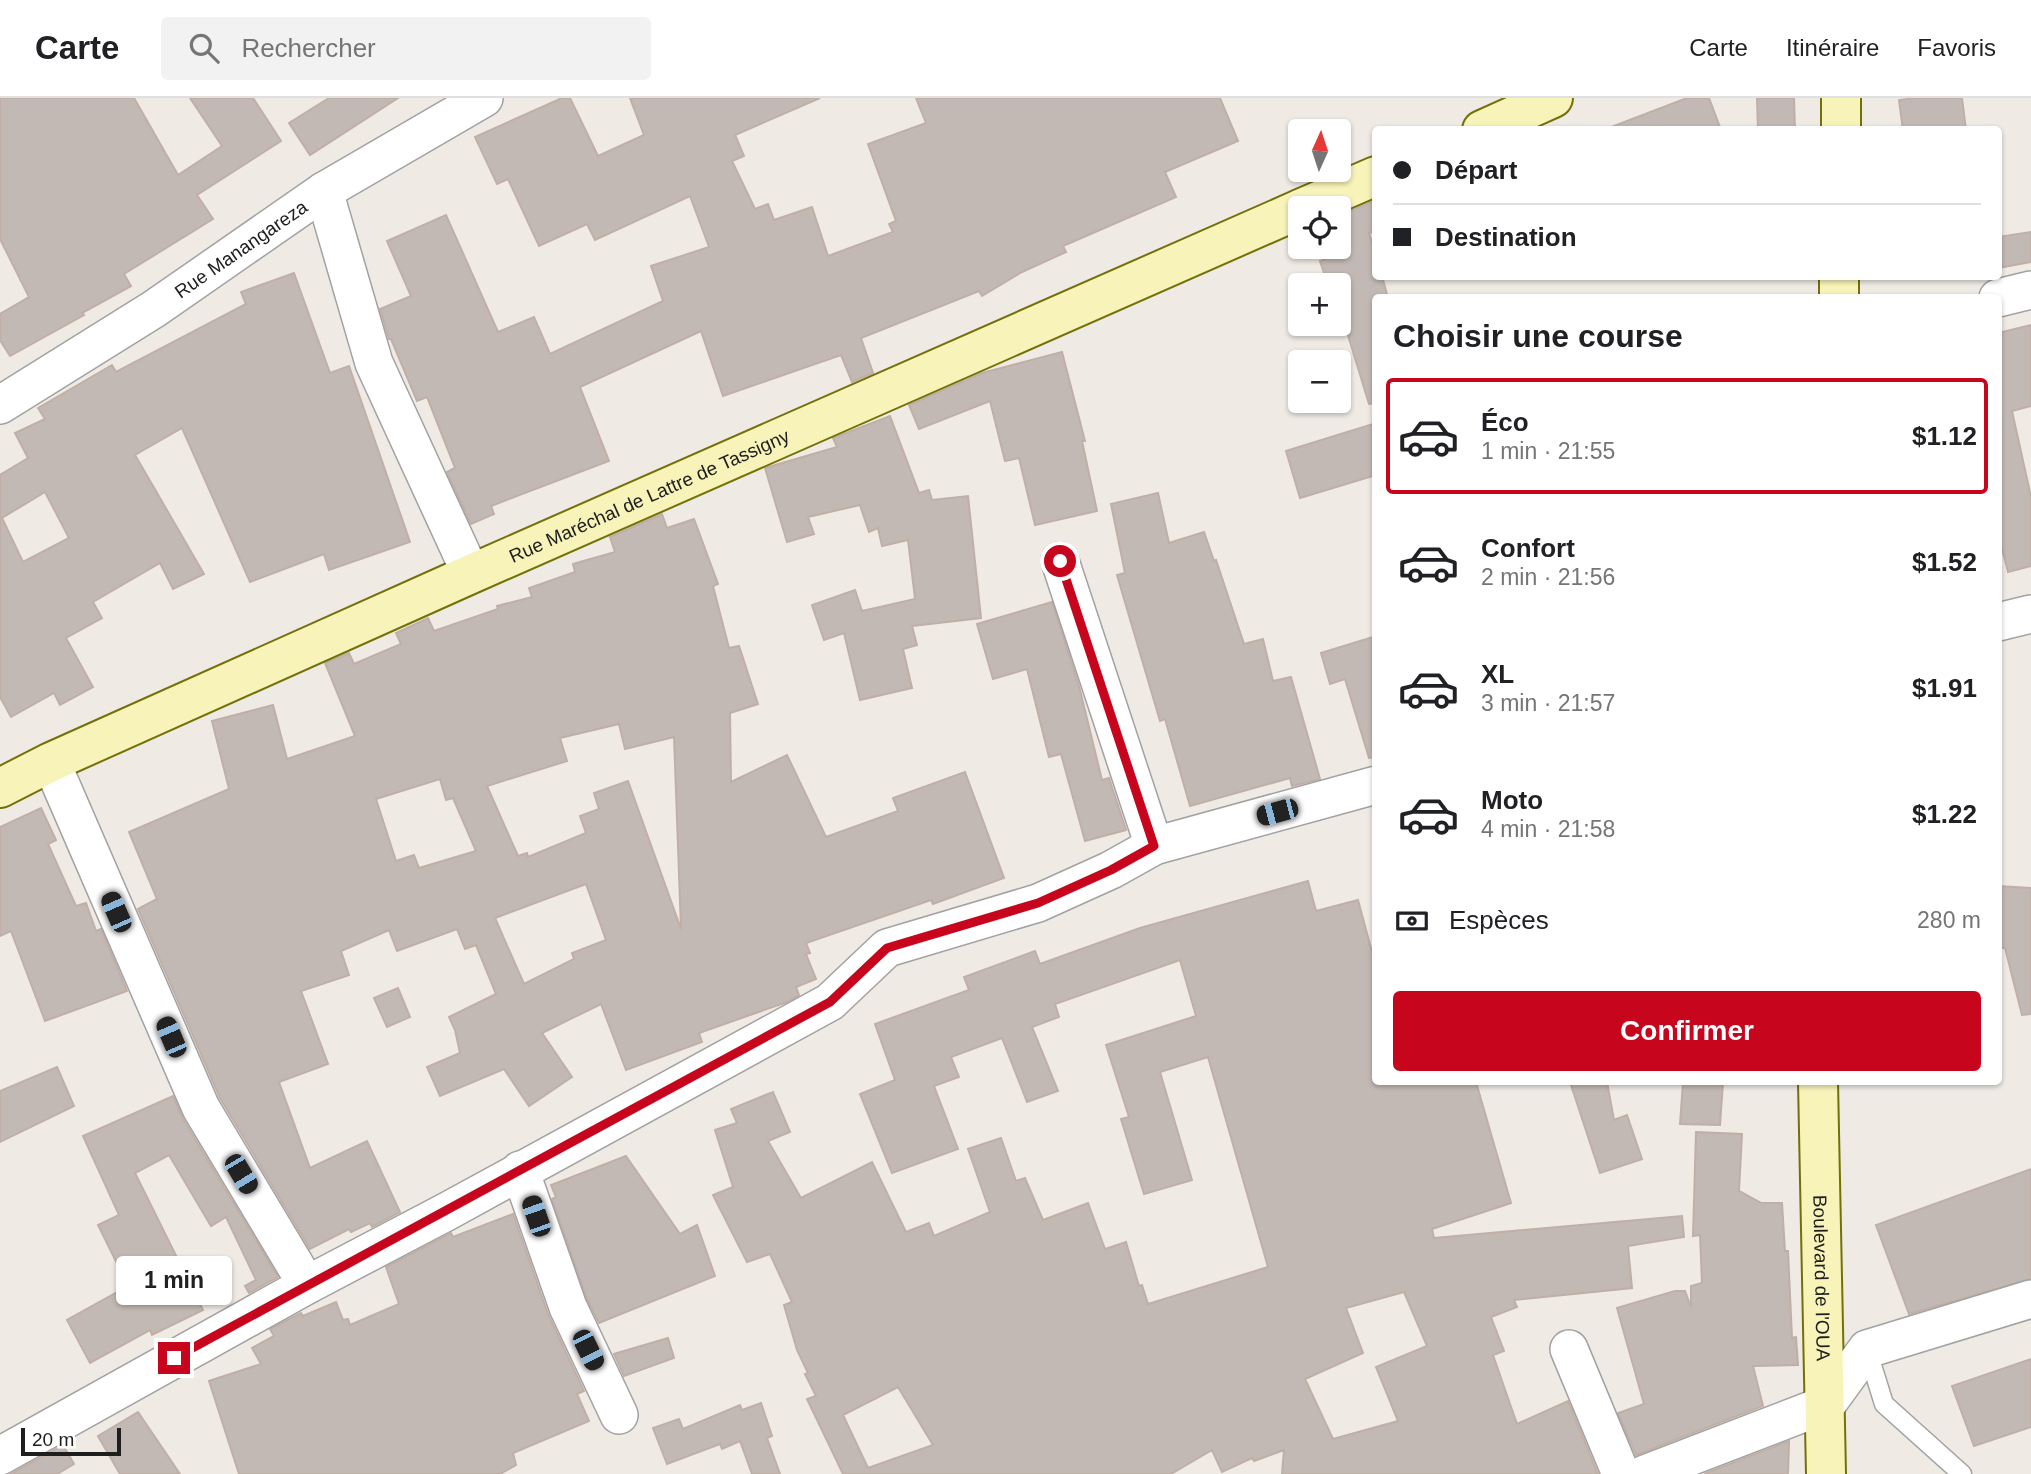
<!DOCTYPE html>
<html lang="fr">
<head>
<meta charset="utf-8">
<style>
  :root { --surface:#fff; --page:#f2f2f2; --text:#202124; --muted:#757577; --line:#e0e0e0; --accent:#c7051d }
  body { margin:0; font-family:Arial,sans-serif; background:var(--page); color:var(--text); height:100vh; display:flex; flex-direction:column; font-size:26px; white-space:nowrap }
  * { box-sizing:border-box; margin:0 }
  p { font-size:23px; color:var(--muted) }
  .icon { flex:none; width:38px; height:38px; fill:none; stroke:currentColor; stroke-width:2; stroke-linecap:round; stroke-linejoin:round }
  .map { position:relative; flex:1; overflow:hidden }
  .panel { position:absolute; left:1372px; top:196px; width:630px; height:791px; display:flex; flex-direction:column; background:var(--surface); border-radius:7px; box-shadow:0 2px 5px #0004 }
  .panel>* { flex:none }
  .banner { position:absolute; left:1372px; top:28px; width:630px; height:154px; border-radius:7px; box-shadow:0 2px 5px #0004; display:grid; align-content:center; height:154px; padding:0 21px; background:var(--surface) }
  .needle { width:46px; rotate:3deg }
  .tools { position:absolute; left:1288px; top:21px; display:grid; gap:14px }
  .tools a { display:grid; place-items:center; width:63px; height:63px; border-radius:7px; background:var(--surface); box-shadow:0 2px 5px #0004; font-size:35px }
  .scale { position:absolute; left:21px; bottom:18px; width:100px; box-sizing:border-box; padding-left:7px; border:4px solid #1e1e1e; border-top:0; font-size:19px; line-height:24px; white-space:nowrap; color:#1e1e1e; -webkit-text-stroke:5px #fff; paint-order:stroke }
  .end { position:absolute; width:32px; height:32px; margin:-16px; border:9px solid #c7051d; background:#fff; box-shadow:0 0 0 4px #fff }
  .from { border-radius:50% }
  .bubble { position:absolute; height:49px; border-radius:7px; background:var(--surface); box-shadow:0 2px 5px #0004; font-size:23px; font-weight:700; line-height:49px; text-align:center }
  .car { position:absolute; width:21px; height:42px; margin:-21px -10px; border-radius:9px; box-shadow:0 0 5px 2px #0007; background:linear-gradient(#222 24%,#8ab4d8 0 40%,#222 0 76%,#8ab4d8 0 86%,#222 0) }
  .banner b { display:flex; align-items:center; gap:24px; height:66px; font-size:26px }
  .banner b+b { border-top:2px solid var(--line) }
  .banner i { width:18px; height:18px; background:var(--text) }
  ul { padding:0; list-style:none }
  li { display:flex; align-items:center; gap:21px; height:116px; margin:0 14px 10px; padding:0 7px; border:4px solid transparent; border-radius:7px }
  li div { flex:1 }
  li b { display:block; font-size:26px }
  li em { font-style:normal; font-weight:700 }
  li.active { border-color:var(--accent) }
  li>.icon { width:63px; height:63px; stroke-width:1.5 }
  h2 { padding:0 21px; font-size:32px; line-height:84px }
  .pay { display:flex; align-items:center; gap:18px; height:77px; padding:0 21px; font-size:26px }
  .pay p { margin-inline-start:auto }
  .action { display:flex; gap:14px; margin-top:auto; padding:14px 21px }
  .action a { flex:1; height:80px; border-radius:7px; background:var(--accent); color:#fff; font-size:28px; font-weight:700; line-height:80px; text-align:center }
  header { display:flex; align-items:center; gap:42px; box-sizing:border-box; height:98px; padding:0 35px; background:var(--surface); border-bottom:2px solid var(--line) }
  header strong { font-size:33px }
  nav { display:flex; gap:38px; margin-inline-start:auto; font-size:24px }
  .search { width:490px; height:63px; background:var(--page); display:flex; align-items:center; gap:18px; box-sizing:border-box; padding:0 24px; border-radius:7px; color:var(--muted); font-size:26px }
  .map>svg:first-child { display:block }
</style>
</head>
<body>
<header>
<strong>Carte</strong>
<div class="search"><svg class="icon" aria-label="search" viewBox="0 0 24 24"><circle cx="10" cy="10" r="6"/><path d="M15 15l6 6"/></svg>Rechercher</div>
<nav><a>Carte</a><a>Itinéraire</a><a>Favoris</a></nav>
</header>
<div class="map">
<svg width="2031" height="1376" viewBox="0 0 2031 1376">
  <rect width="100%" height="100%" fill="#efeae4"/>
  <g fill="#c3b9b4" stroke="#c0afa7" stroke-width="2" fill-rule="evenodd">
    <polygon points="0,0 134,0 178,77 222,48 190,0 253,0 281,43 197,97 213,121 124,176 131,188 82,215 84,217 10,258 0,242 0,216 29,199 0,141"/>
    <polygon points="329,0 398,0 310,57 289,25"/>
    <polygon points="562,0 570,0 598,58 644,37 630,0 820,0 735,37 744,58 732,63 755,111 768,106 774,122 812,109 828,158 893,134 889,126 896,123 868,46 926,25 916,0 1220,0 1238,43 1165,74 1176,99 1063,148 1066,154 1022,174 982,198 979,193 861,240 873,275 852,284 841,257 723,298 701,233 580,289 609,363 491,408 494,416 471,426 447,374 455,370 427,299 417,303 391,241 389,241 380,211 411,198 387,143 446,117 498,234 534,219 550,256 663,203 651,168 709,149 690,98 595,142 587,126 539,148 508,81 497,86 475,39"/>
    <polygon points="1687,0 1709,0 1721,32 1612,32 1611,29"/>
    <polygon points="1757,0 1794,0 1795,32 1758,32"/>
    <polygon points="1915,0 1962,0 1966,32 1903,32 1899,2"/>
    <polygon points="1376,102 1376,133 1369,135 1376,157 1376,178 1382,178 1388,200 1376,200 1376,305 1369,306 1346,231 1343,232 1339,218 1339,187 1328,187 1320,163 1339,156 1339,118"/>
    <polygon points="2031,134 2031,164 1998,170 1998,139"/>
    <path d="M294,175L330,275L349,268L410,444L329,472L324,456L250,484L182,330L135,357L204,476L173,491L160,465L93,504L102,520L66,540L93,589L60,607L54,595L11,619L0,599V377L28,360L15,335L45,321L38,310L112,267L116,274L246,206L241,194ZM45,394L69,440L23,464L2,420Z"/>
    <polygon points="2031,227 2031,308 2012,313 2031,399 2031,468 2008,474 1998,435 1998,235"/>
    <polygon points="1062,254 1085,343 1082,343 1097,413 1035,427 1019,360 1005,363 990,303 919,331 909,307 982,275"/>
    <polygon points="890,318 919,395 929,392 932,402 968,398 981,520 912,528 917,547 903,551 912,590 860,602 844,535 824,542 812,507 855,492 862,513 915,501 908,442 882,448 878,430 869,434 860,407 808,419 814,436 787,444 765,370 837,349 833,340"/>
    <polygon points="1376,325 1376,377 1300,400 1286,353"/>
    <polygon points="1158,395 1169,445 1204,434 1214,463 1216,462 1244,546 1263,541 1273,583 1291,579 1320,681 1292,688 1290,680 1190,708 1165,621 1160,623 1117,477 1125,475 1111,406"/>
    <path d="M662,416L667,430L694,421L718,486L713,488L729,550L739,548L758,606L730,615L731,684L787,657L826,739L898,713L893,700L965,674L1004,780L933,806L931,802L806,845L810,855L806,856L816,881L796,889L799,897L787,904L699,935L702,944L626,972L601,906L542,935L572,979L529,1008L504,971L440,998L427,969L460,955L455,932L449,919L496,896L476,847L465,851L457,831L397,853L389,832L341,853L349,877L301,893L328,966L279,984L310,1070L367,1043L400,1114L372,1129L370,1125L351,1134L349,1131L310,1151L220,1000L138,811L157,801L129,734L229,691L212,623L273,607L287,661L355,638L325,565L349,555L354,566L401,546L396,535L428,520L434,533L498,511L497,508L532,499L529,490L575,474L573,466L615,454L610,439ZM619,626L625,651L674,639L681,831L628,683L594,695L599,711L580,718L586,735L528,759L527,755L518,758L487,688L567,663L560,640ZM440,681L446,702L453,700L476,753L419,770L414,757L396,763L376,701ZM586,786L606,842L572,855L574,861L524,886L495,820Z"/>
    <polygon points="1052,504 1079,588 1102,682 1109,680 1126,732 1085,743 1061,656 1049,659 1027,571 993,581 977,526"/>
    <polygon points="1376,538 1376,659 1369,660 1345,581 1330,586 1321,555"/>
    <polygon points="41,710 56,742 48,746 76,808 86,805 96,833 101,831 127,893 45,923 11,833 0,838 0,729"/>
    <path d="M1308,783L1316,813L1358,802L1376,869V984H1476L1511,1105L1432,1131L1434,1140L1682,1118L1684,1139L1628,1148L1632,1190L1514,1202L1517,1209L1491,1219L1504,1253L1493,1257L1517,1326L1568,1303L1598,1376H1282L1284,1352L1254,1363L1252,1360L1222,1374L1212,1352L1171,1376H843L807,1301L816,1298L805,1276L808,1275L797,1252L784,1207L792,1204L770,1156L747,1164L713,1097L733,1089L715,1032L737,1025L731,1011L773,994L790,1034L768,1043L801,1100L872,1064L906,1134L929,1125L934,1138L990,1114L968,1051L1001,1040L1016,1083L1025,1080L1043,1122L1088,1105L1105,1151L1126,1144L1139,1188L1142,1187L1148,1206L1268,1169L1208,959L1160,974L1192,1082L1144,1096L1121,1021L1129,1019L1106,947L1196,918L1180,862L1055,906L1059,919L1032,929L1058,993L1027,1004L1002,940L951,959L959,979L934,988L958,1051L892,1075L860,996L895,982L875,926L969,892L964,879L1035,853L1040,866L1140,830ZM1404,1194L1427,1248L1376,1269L1398,1323L1333,1341L1305,1281L1363,1255L1346,1210ZM898,1289L933,1347L868,1370L843,1317Z"/>
    <polygon points="1998,788 2031,790 2031,916 2022,917 2005,850 1998,850"/>
    <polygon points="398,890 410,919 387,929 374,900"/>
    <polygon points="57,969 74,1008 0,1044 0,993"/>
    <polygon points="1570,984 1607,984 1614,1022 1627,1017 1642,1061 1600,1075"/>
    <polygon points="1683,984 1723,984 1720,1027 1680,1026"/>
    <polygon points="173,998 183,1021 278,1179 249,1195 245,1188 256,1182 226,1119 211,1128 169,1057 135,1075 203,1212 152,1237 150,1232 90,1265 67,1222 128,1188 98,1127 119,1117 83,1038"/>
    <polygon points="1696,1034 1742,1036 1739,1093 1761,1105 1782,1105 1785,1153 1788,1153 1792,1240 1796,1239 1798,1267 1753,1268 1763,1308 1636,1357 1618,1315 1644,1306 1617,1210 1675,1193 1685,1193 1691,1209 1691,1188 1702,1185 1700,1137 1693,1138"/>
    <polygon points="626,1058 680,1136 697,1127 715,1178 599,1225 587,1201 552,1101 556,1099 551,1087"/>
    <polygon points="2031,1071 2031,1181 1909,1216 1876,1127"/>
    <polygon points="513,1116 548,1216 584,1293 577,1296 589,1323 513,1355 516,1367 500,1376 239,1376 209,1283 261,1266 252,1250 274,1238 270,1231 301,1215 303,1218 336,1204 343,1222 348,1221 350,1227 399,1206 386,1169 451,1135 453,1139"/>
    <polygon points="668,1240 674,1260 624,1278 614,1256"/>
    <polygon points="2031,1261 2031,1329 1974,1348 1952,1288"/>
    <polygon points="761,1305 772,1338 767,1340 780,1376 752,1376 740,1343 722,1351 720,1346 667,1366 653,1330 679,1321 683,1331 740,1307 742,1312"/>
    <polygon points="138,1314 180,1376 120,1376 98,1338"/>
    <polygon points="1789,1343 1788,1376 1704,1376"/>
    <polygon points="63,1347 74,1366 57,1376 11,1376"/>
  </g>
  <g fill="none" stroke-linecap="round" stroke-linejoin="round">
    <defs>
      <polyline id="lane" points="1867,1251 1884,1306 1962,1376"/>
      <g id="street">
        <polyline points="324,93 374,265 471,476"/>
        <polyline points="1998,200 2031,192"/>
        <path id="s1" d="M0,307L154,211L324,93L484,0"/>
        <polyline points="1060,463 1154,748"/>
        <polyline points="1998,524 2031,516"/>
        <polyline points="51,664 201,1010 307,1187"/>
        <polyline points="520,1072 568,1209 619,1317"/>
        <polyline points="1569,1251 1621,1376"/>
        <polyline points="0,1358 307,1187 446,1114 830,904 887,850 1038,805 1111,772 1154,748 1376,687"/>
        <polyline points="1645,1376 1827,1306 1867,1251 2031,1201"/>
      </g>
      <g id="secondary">
        <polyline points="1482,32 1553,0"/>
        <polyline points="1841,32 1841,0"/>
        <polyline points="1302,110 1376,78"/>
        <polyline points="1839,200 1839,178"/>
        <path id="s2" d="M0,690L51,664L471,476L1300,111"/>
        <path id="s3" d="M1818,984L1826,1376"/>
      </g>
    </defs>
    <use href="#lane" stroke="#a2a2a2" stroke-width="21"/>
    <use href="#street" stroke="#a2a2a2" stroke-width="40"/>
    <use href="#secondary" stroke="#727107" stroke-width="42"/>
    <use href="#lane" stroke="#fff" stroke-width="18"/>
    <use href="#street" stroke="#fff" stroke-width="37"/>
    <use href="#secondary" stroke="#f8f3b9" stroke-width="38"/>
  </g>
  <g fill="none" stroke-linecap="round" stroke-linejoin="round">
    <polyline stroke="#c7051d" stroke-width="9" points="174,1260 830,904 887,850 1038,805 1111,772 1154,748 1060,463"/>
  </g>
  <g text-anchor="middle" dominant-baseline="central" stroke-width="5" stroke-linejoin="round" paint-order="stroke">
    <g font-size="19" fill="#1e1e1e" stroke="#fff">
      <text stroke="none"><textPath href="#s1" startOffset="287">Rue Manangareza</textPath></text>
      <text stroke="none"><textPath href="#s2" startOffset="712">Rue Maréchal de Lattre de Tassigny</textPath></text>
      <text stroke="none"><textPath href="#s3" startOffset="196">Boulevard de l'OUA</textPath></text>
    </g>
  </g>
</svg>
<div class="tools">
<a><svg class="needle" viewBox="-14 -14 28 28"><path d="M0-13l5 13h-10z" fill="#e53935"/><path d="M0 13l5-13h-10z" fill="#757577"/></svg></a>
<a><svg class="icon" aria-label="locate" viewBox="0 0 24 24"><circle cx="12" cy="12" r="6"/><path d="M12 2v4M12 18v4M2 12h4M18 12h4"/></svg></a>
<a>+</a>
<a>−</a>
</div>
<div class="scale">20 m</div>
<i class="end from" style="left:1060px;top:463px"></i>
<i class="end" style="left:174px;top:1260px"></i>
<div class="bubble" style="left:116px;top:1158px;width:116px">1 min</div>
<i class="car" style="left:1277px;top:714px;rotate:255deg"></i>
<i class="car" style="left:116px;top:814px;rotate:336deg"></i>
<i class="car" style="left:171px;top:939px;rotate:337deg"></i>
<i class="car" style="left:241px;top:1076px;rotate:149deg"></i>
<i class="car" style="left:536px;top:1118px;rotate:341deg"></i>
<i class="car" style="left:588px;top:1252px;rotate:154deg"></i>
<div class="banner">
<b><i class="from"></i>Départ</b>
<b><i></i>Destination</b>
</div>
<section class="panel">
<h2>Choisir une course</h2>
<ul>
<li class="active"><svg class="icon" aria-label="car" viewBox="0 0 24 24"><path d="M5 17H2v-5l4-1 3-4h7l3 4 3 1v5h-3M9 17h6M6 11h13"/><circle cx="7" cy="17" r="2"/><circle cx="17" cy="17" r="2"/></svg><div><b>Éco</b><p>1 min · 21:55</p></div><em>$1.12</em></li>
<li><svg class="icon" aria-label="car" viewBox="0 0 24 24"><path d="M5 17H2v-5l4-1 3-4h7l3 4 3 1v5h-3M9 17h6M6 11h13"/><circle cx="7" cy="17" r="2"/><circle cx="17" cy="17" r="2"/></svg><div><b>Confort</b><p>2 min · 21:56</p></div><em>$1.52</em></li>
<li><svg class="icon" aria-label="car" viewBox="0 0 24 24"><path d="M5 17H2v-5l4-1 3-4h7l3 4 3 1v5h-3M9 17h6M6 11h13"/><circle cx="7" cy="17" r="2"/><circle cx="17" cy="17" r="2"/></svg><div><b>XL</b><p>3 min · 21:57</p></div><em>$1.91</em></li>
<li><svg class="icon" aria-label="car" viewBox="0 0 24 24"><path d="M5 17H2v-5l4-1 3-4h7l3 4 3 1v5h-3M9 17h6M6 11h13"/><circle cx="7" cy="17" r="2"/><circle cx="17" cy="17" r="2"/></svg><div><b>Moto</b><p>4 min · 21:58</p></div><em>$1.22</em></li>
</ul>
<div class="pay"><svg class="icon" aria-label="cash" viewBox="0 0 24 24"><path d="M3 7h18v10H3z"/><circle cx="12" cy="12" r="2"/></svg>Espèces<p>280 m</p></div>
<div class="action"><a>Confirmer</a></div>
</section>
</div>
</body>
</html>
